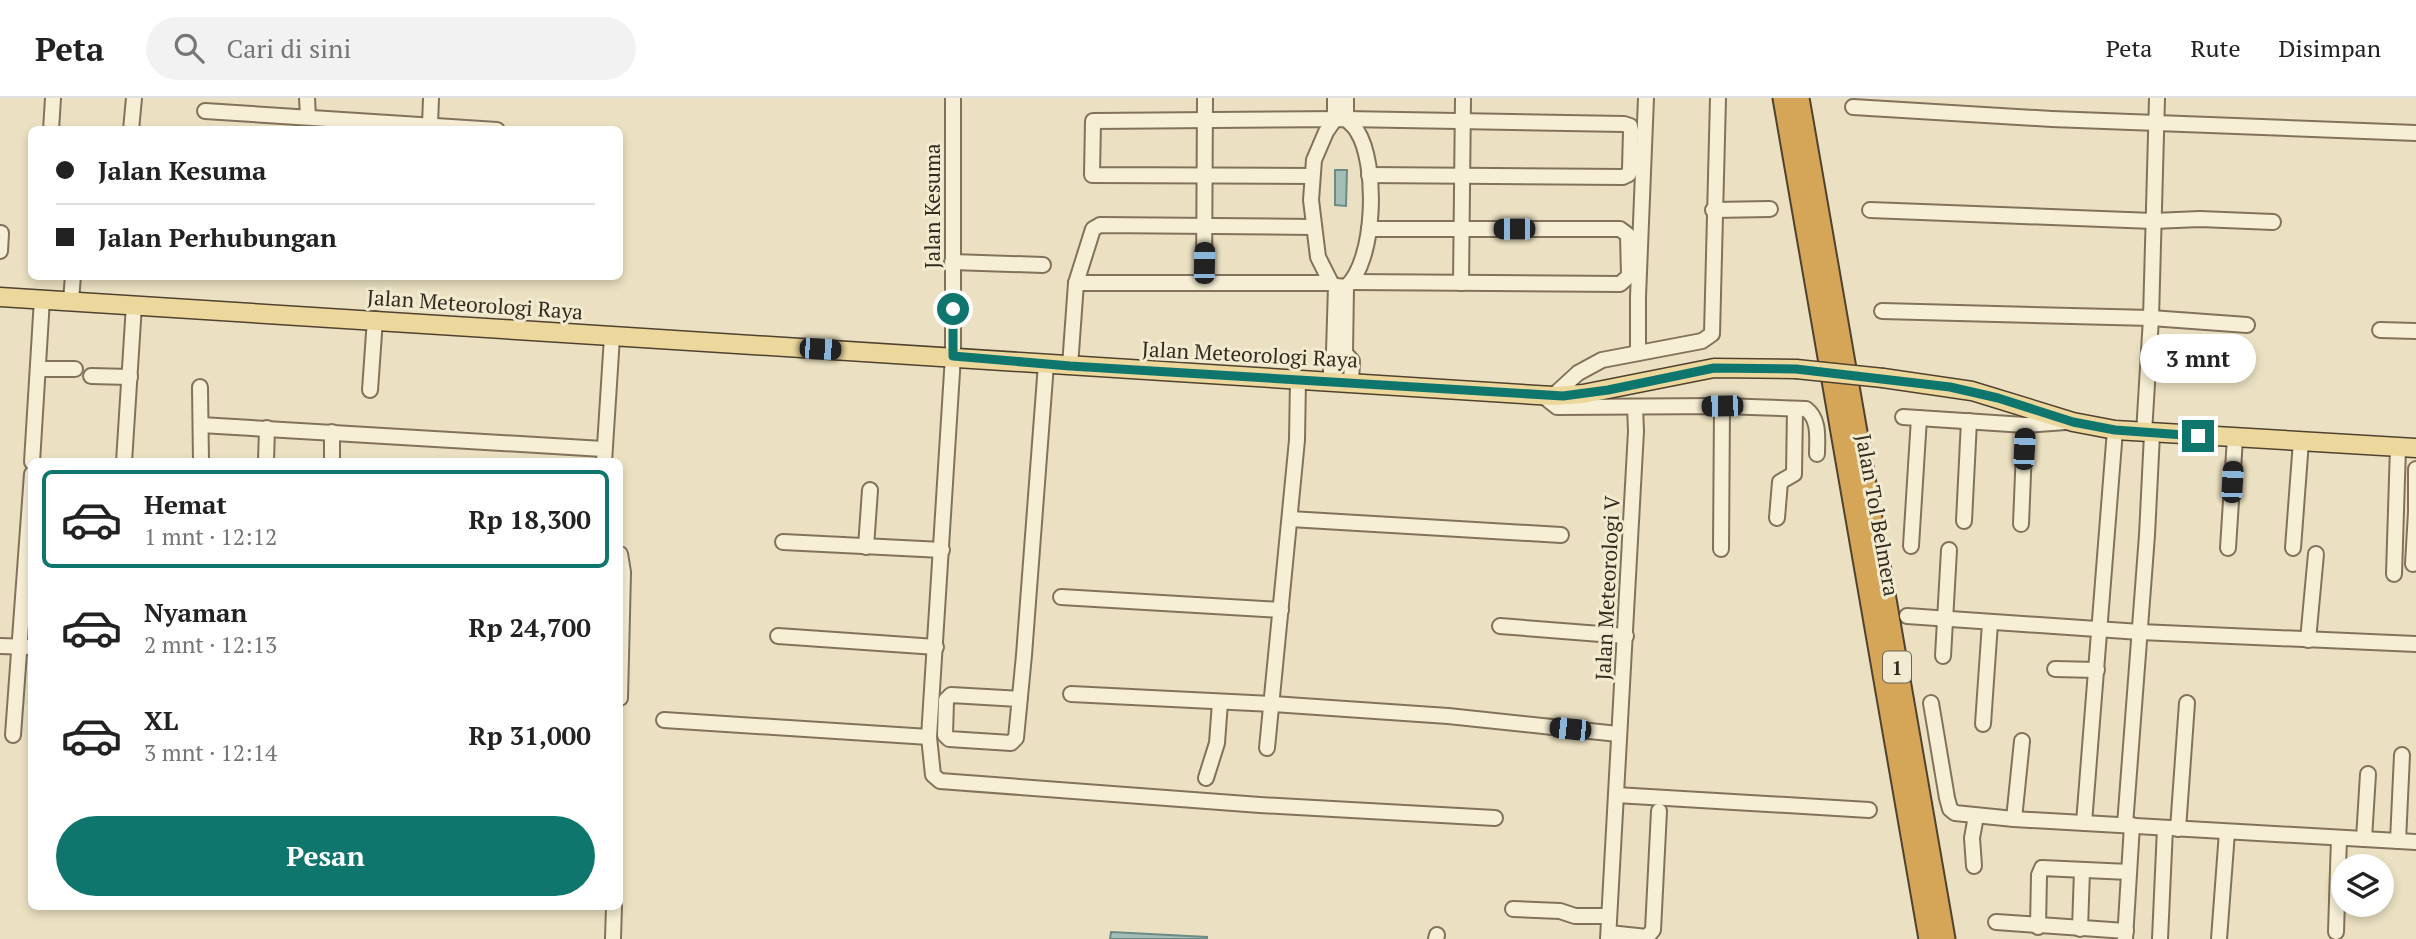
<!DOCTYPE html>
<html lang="id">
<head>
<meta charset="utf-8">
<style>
  :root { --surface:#fff; --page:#f2f2f2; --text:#222; --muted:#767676; --line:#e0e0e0; --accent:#0f766e }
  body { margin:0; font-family:"PT Serif",serif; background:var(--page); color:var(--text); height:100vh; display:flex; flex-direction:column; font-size:26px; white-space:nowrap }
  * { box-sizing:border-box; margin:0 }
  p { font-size:23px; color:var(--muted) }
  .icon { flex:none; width:38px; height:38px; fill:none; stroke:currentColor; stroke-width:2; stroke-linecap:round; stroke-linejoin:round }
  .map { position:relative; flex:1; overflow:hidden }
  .details { position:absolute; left:28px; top:360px; width:595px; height:452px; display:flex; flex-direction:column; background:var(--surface); border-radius:10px; box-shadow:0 4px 10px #0003 }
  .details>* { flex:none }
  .top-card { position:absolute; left:28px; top:28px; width:595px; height:154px; border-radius:10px; box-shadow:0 4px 10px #0003; display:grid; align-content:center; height:154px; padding:0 28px; background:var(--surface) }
  .fabs { position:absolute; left:2331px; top:756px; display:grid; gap:14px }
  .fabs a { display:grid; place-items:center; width:63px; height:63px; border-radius:50%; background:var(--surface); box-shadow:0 4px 10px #0003; font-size:35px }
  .end { position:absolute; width:32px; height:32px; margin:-16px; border:9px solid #0f766e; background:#fff; box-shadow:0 0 0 4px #fff }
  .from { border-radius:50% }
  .bubble { position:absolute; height:49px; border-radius:24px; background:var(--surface); box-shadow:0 4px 10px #0003; font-size:23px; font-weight:700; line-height:49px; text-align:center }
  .car { position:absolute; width:21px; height:42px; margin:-21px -10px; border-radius:9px; box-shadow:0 0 5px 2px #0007; background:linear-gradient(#222 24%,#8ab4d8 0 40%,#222 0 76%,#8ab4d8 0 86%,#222 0) }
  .top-card b { display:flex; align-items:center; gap:24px; height:66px; font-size:26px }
  .top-card b+b { border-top:2px solid var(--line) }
  .top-card i { width:18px; height:18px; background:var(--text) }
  ul { padding:12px 0 0; list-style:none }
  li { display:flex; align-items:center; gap:21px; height:98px; margin:0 14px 10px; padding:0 14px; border:4px solid transparent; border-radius:10px }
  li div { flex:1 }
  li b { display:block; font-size:26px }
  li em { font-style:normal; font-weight:700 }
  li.on { border-color:var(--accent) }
  li>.icon { width:63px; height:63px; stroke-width:1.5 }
  .cta { display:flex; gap:14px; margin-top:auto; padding:14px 28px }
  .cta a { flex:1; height:80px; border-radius:42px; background:var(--accent); color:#fff; font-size:28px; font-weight:700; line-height:80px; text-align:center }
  header { display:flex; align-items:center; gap:42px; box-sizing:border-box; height:98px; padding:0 35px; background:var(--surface); border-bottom:2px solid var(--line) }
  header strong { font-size:33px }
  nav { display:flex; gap:38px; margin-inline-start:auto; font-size:24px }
  .search { width:490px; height:63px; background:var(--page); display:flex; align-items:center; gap:18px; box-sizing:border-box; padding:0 24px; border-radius:38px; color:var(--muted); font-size:26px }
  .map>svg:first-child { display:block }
</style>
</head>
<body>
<header>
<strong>Peta</strong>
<div class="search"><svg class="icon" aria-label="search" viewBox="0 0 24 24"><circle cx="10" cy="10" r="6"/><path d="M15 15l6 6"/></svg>Cari di sini</div>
<nav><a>Peta</a><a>Rute</a><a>Disimpan</a></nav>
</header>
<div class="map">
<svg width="2416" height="841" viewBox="0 0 2416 841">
  <rect width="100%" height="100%" fill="#ebe1c2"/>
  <g fill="#a4beb7" stroke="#6c8b85" stroke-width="2">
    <polygon points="1335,72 1347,72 1346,108 1335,107"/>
    <polygon points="1111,834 1207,839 1207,841 1110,841"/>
  </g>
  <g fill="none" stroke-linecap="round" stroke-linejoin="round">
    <defs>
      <g id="minor">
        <polyline points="307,0 308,19"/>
        <polyline points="953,0 953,258 929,639 933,677 940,683 1260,707 1495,720"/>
        <path d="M1335,0V21L1326,34L1314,62L1311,102L1318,159L1331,185L1336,188L1346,189C1376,163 1378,65 1357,33C1355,29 1350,25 1346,21V0"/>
        <polyline points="1853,9 2052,21 2416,35"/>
        <polyline points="205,13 497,32"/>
        <polyline points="430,27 431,0"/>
        <polyline points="51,32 53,0"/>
        <polyline points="131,32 134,0"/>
        <polyline points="1312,78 1092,77 1093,23 1346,21 1624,26 1630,28 1631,33 1630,71 1629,76 1623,79 1369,77"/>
        <polyline points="1713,112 1770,111"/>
        <polyline points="1870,112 2153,123 2200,121 2273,124"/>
        <polyline points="0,153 1,135"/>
        <polyline points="952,164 1043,167"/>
        <polyline points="1204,184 1205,0"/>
        <polyline points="1352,184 1620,186 1629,178 1628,137 1620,131 1369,131"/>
        <polyline points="1076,185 1331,185"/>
        <polyline points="1461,185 1463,0"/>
        <polyline points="1346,189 1345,255 1352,263 1351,284"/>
        <polyline points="71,202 73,178"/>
        <polyline points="1882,213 2151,220 2247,227"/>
        <polyline points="2380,232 2416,233"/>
        <polyline points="1638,255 1638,199 1646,0"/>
        <polyline points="1070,268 1076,185 1093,131 1100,127 1314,129"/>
        <polyline points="39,271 75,271"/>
        <polyline points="91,278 130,279"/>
        <polyline points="1331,283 1331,261 1334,254 1336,188"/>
        <polyline points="200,289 201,364"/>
        <polyline points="370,292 375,221"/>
        <path d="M1542,297L1557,309L1722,308L1806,311C1820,321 1817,341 1817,356"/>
        <polyline points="1553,298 1578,275 1602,262 1702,243 1712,236 1718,0"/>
        <polyline points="1903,319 2025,327 2066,324"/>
        <polyline points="201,327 603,351"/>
        <polyline points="2144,335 2151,220 2157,0"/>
        <polyline points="32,364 42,201"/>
        <polyline points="124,364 134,207"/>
        <polyline points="266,364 267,330"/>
        <polyline points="332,364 332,334"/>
        <polyline points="604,364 612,239"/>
        <polyline points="2416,371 2416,411"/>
        <polyline points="1777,420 1780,384 1794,376 1795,311"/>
        <polyline points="1290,421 1561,437"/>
        <polyline points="1964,423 1969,323"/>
        <polyline points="2021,426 2025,327"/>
        <polyline points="783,444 942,452"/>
        <polyline points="1911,448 1919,320"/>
        <polyline points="866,449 870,392"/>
        <polyline points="2228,450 2235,340"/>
        <polyline points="2293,450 2301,343"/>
        <polyline points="1721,451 1722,308"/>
        <polyline points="620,456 623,474 620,600"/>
        <polyline points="2413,466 2416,414"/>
        <polyline points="2394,476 2398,349"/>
        <polyline points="1061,499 1281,512"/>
        <polyline points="1907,518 2140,534 2416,546"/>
        <polyline points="1500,528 1626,538"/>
        <polyline points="778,538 936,549"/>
        <polyline points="2308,542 2316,456"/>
        <polyline points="0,548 32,549"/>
        <polyline points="1943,558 1949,452"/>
        <polyline points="2055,571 2097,572"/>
        <polyline points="1071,596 1273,606 1448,618 1618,636"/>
        <polyline points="1020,601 951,597 946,602 945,637 949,641 1011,645 1016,640 1024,557 1046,266"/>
        <polyline points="1931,605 1947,700 1950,711 1955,715 2014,721 2416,744"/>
        <polyline points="664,622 929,639"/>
        <polyline points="1983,626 1990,525"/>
        <polyline points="13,637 32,376"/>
        <polyline points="1267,650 1297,342 1298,281"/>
        <polyline points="1206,680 1217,645 1220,604"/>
        <polyline points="1616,697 1869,712"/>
        <polyline points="2014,721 2022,643"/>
        <polyline points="2084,725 2115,332"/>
        <polyline points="2125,727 2147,437 2152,336"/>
        <polyline points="2178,731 2187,605"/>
        <polyline points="2364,741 2368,676"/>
        <polyline points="2398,743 2402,657"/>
        <polyline points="1974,768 1972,740 1976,718"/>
        <polyline points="1513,811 1560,813 1575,818 1609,818"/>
        <polyline points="1996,824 2126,833"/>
        <polyline points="2038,829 2039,777 2042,770 2129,774"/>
        <polyline points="2080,831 2082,772"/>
        <polyline points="2336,834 2339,740"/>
        <polyline points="1609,835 1647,839 1653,832 1659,713"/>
        <polyline points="613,841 614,808"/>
        <polyline points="1436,841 1437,837"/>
        <polyline points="1608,841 1636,333 1635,309"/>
        <polyline points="2125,841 2132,727"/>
        <polyline points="2160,841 2165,730"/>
        <polyline points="2219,841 2227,734"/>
      </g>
      <g id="major">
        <polyline points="0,199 1553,298 1583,296 1714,270 1796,271"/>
        <polyline points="1883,280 1972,293 2073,324 2115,332 2416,350"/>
      </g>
      <g id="highway">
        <polyline points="1783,0 1929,841"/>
        <polyline points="1799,0 1945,841"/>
      </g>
    </defs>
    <use href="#minor" stroke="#83725b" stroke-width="18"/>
    <use href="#major" stroke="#51412f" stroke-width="21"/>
    <use href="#highway" stroke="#51412f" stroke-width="23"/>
    <use href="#minor" stroke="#f6eed5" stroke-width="14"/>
    <use href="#major" stroke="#ecd79c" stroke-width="18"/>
    <use href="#highway" stroke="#d5a558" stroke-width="19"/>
    <defs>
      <polyline id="major-bridge" points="1796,271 1883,280"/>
    </defs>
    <use href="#major-bridge" stroke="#51412f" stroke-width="21" stroke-linecap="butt"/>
    <use href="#major-bridge" stroke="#ecd79c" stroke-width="18"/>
  </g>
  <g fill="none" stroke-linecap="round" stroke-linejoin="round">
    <polyline stroke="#0f766e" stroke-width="9" points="953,211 953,258 1070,268 1563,298 1608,292 1714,270 1796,271 1950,289 1998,300 2073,324 2115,332 2198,338"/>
  </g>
  <g text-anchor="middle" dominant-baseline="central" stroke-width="6" stroke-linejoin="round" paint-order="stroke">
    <rect fill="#f3ebd1" stroke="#6d6454" stroke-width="2" x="1883" y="553.5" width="28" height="31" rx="5"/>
    <g font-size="19" font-weight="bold" fill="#342a1e">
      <text x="1897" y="569">1</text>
    </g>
    <g font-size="21" fill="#342a1e" stroke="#f3ebd1">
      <text transform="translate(932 108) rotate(-90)">Jalan Kesuma</text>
      <text transform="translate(475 206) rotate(4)">Jalan Meteorologi Raya</text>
      <text transform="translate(1250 256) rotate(3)">Jalan Meteorologi Raya</text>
      <text transform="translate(1878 417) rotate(80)">Jalan Tol Belmera</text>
      <text transform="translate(1607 490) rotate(-87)">Jalan Meteorologi V</text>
    </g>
  </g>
</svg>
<div class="fabs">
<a><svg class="icon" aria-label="layers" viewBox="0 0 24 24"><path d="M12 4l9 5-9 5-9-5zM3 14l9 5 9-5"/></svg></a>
</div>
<i class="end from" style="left:953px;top:211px"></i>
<i class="end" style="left:2198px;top:338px"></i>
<div class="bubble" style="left:2140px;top:236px;width:116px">3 mnt</div>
<i class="car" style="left:1514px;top:131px;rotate:270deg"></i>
<i class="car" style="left:1204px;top:165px;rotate:1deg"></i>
<i class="car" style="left:820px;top:251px;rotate:93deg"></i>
<i class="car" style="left:1722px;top:308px;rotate:269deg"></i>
<i class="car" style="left:2024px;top:351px;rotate:3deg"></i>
<i class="car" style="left:2232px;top:384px;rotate:3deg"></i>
<i class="car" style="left:1570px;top:631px;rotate:276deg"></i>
<div class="top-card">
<b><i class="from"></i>Jalan Kesuma</b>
<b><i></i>Jalan Perhubungan</b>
</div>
<section class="details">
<ul>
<li class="on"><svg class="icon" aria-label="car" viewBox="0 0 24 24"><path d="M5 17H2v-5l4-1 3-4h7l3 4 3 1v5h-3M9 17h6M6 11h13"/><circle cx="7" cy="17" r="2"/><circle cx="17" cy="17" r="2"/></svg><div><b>Hemat</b><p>1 mnt · 12:12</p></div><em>Rp 18,300</em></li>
<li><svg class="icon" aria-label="car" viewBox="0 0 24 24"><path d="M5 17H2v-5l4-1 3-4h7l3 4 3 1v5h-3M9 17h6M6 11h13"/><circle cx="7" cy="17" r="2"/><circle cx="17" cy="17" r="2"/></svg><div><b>Nyaman</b><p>2 mnt · 12:13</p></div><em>Rp 24,700</em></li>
<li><svg class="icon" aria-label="car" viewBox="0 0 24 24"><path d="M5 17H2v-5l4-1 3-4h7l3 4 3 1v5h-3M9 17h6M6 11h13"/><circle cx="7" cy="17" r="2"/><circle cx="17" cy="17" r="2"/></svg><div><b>XL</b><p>3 mnt · 12:14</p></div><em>Rp 31,000</em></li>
</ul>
<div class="cta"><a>Pesan</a></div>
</section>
</div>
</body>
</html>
